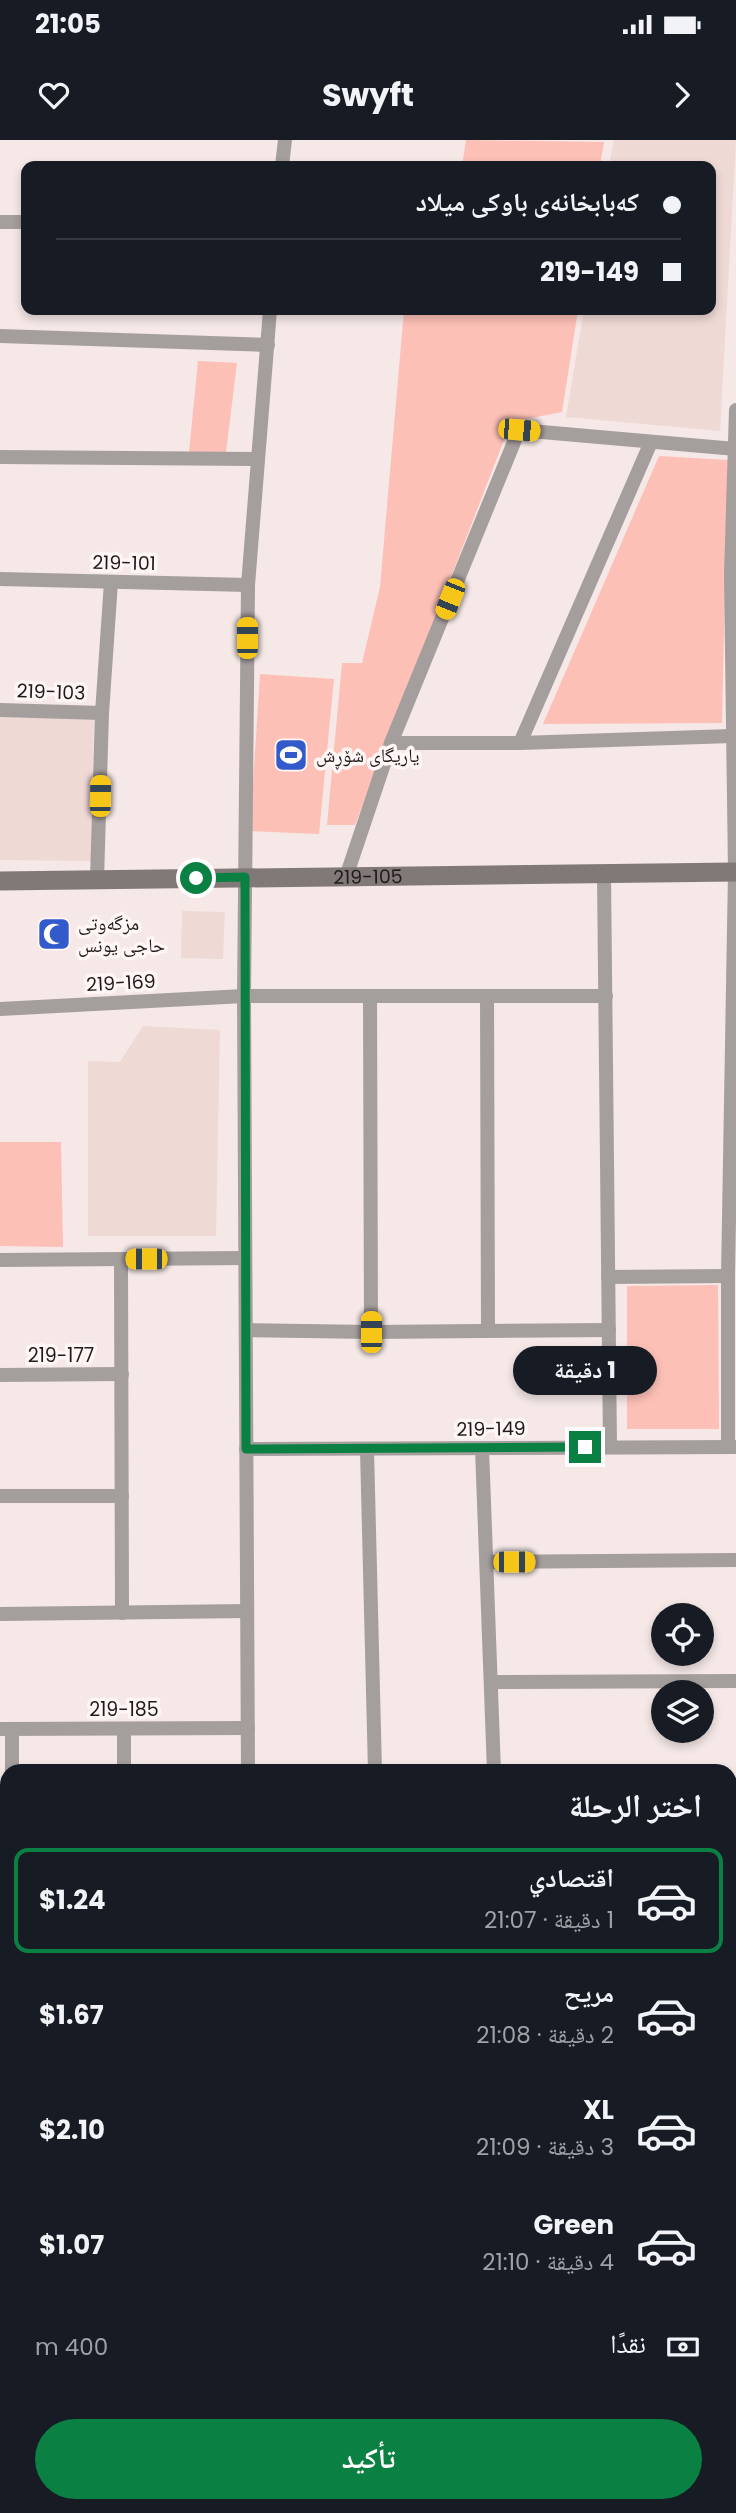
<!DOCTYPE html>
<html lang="ar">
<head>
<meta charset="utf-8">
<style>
  :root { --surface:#171b24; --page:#242831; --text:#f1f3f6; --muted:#9ea1a6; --line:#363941; --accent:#0b8043 }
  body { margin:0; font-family:Poppins,"Noto Naskh Arabic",sans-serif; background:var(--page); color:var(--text); direction:rtl; height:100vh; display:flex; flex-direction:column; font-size:26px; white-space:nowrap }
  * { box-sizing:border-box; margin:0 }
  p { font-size:23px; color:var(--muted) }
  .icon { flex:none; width:38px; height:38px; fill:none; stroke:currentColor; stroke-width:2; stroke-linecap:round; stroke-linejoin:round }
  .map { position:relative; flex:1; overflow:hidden; direction:ltr }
  .sheet { position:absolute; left:0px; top:1624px; width:737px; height:749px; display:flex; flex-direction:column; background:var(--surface); border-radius:21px 21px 0 0; box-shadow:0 4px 10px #0003; direction:rtl }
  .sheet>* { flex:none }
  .banner { position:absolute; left:21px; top:21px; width:695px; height:154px; border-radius:14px; box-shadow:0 4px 10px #0003; direction:rtl; display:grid; align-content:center; height:154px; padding:0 35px; background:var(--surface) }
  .tools { position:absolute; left:651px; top:1463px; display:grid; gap:14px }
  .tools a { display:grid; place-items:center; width:63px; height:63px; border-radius:50%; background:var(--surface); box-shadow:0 4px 10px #0003; font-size:35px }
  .end { position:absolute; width:32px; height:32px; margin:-16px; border:9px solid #0b8043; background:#fff; box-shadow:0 0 0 4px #fff }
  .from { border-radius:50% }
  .bubble { position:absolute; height:49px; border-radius:24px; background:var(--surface); box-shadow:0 4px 10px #0003; font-size:23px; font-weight:700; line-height:49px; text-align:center; direction:rtl }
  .car { position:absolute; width:21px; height:42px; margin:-21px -10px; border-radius:9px; box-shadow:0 0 5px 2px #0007; background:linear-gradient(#f5c518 24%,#345 0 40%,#f5c518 0 76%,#345 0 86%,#f5c518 0) }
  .banner b { display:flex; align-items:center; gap:24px; height:66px; font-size:26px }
  .banner b+b { border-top:2px solid var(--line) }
  .banner i { width:18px; height:18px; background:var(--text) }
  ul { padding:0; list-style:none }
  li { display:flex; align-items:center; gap:21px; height:105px; margin:0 14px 10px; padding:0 21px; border:4px solid transparent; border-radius:14px }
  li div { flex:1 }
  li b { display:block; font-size:26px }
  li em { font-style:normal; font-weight:700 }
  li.on { border-color:var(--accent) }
  li>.icon { width:63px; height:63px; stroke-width:1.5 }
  h2 { padding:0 35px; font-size:32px; line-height:84px }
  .pay { display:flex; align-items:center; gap:18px; height:77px; padding:0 35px; font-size:26px }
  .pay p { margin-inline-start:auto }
  .button { display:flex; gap:14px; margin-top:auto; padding:14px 35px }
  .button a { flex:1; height:80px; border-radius:42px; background:var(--accent); color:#fff; font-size:28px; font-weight:700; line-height:80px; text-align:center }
  .status { display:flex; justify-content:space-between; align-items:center; height:49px; padding:0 35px; background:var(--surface); direction:ltr }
  .status svg { height:19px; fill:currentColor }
  header { display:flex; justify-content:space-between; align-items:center; height:91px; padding:0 35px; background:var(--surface); font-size:32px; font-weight:700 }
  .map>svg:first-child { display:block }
</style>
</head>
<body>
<div class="status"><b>21:05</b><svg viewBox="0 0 49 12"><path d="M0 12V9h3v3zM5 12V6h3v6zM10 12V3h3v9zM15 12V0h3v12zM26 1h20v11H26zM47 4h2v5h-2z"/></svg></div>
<header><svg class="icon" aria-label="forward" viewBox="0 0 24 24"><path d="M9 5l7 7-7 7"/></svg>Swyft<svg class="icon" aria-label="heart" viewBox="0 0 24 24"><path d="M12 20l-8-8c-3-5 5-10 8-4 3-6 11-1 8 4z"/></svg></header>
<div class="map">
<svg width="736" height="2373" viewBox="0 0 736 2373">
  <rect width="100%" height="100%" fill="#f5e8e6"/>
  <g fill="#efd9d5">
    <polygon points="614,0 736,0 720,291 566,277 584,170 710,170 710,26 609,26"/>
    <polygon points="0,577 94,579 91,721 0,720"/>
    <polygon points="182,771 225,772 223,819 181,818"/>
    <polygon points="143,886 220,890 216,1096 88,1096 88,921 120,922"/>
    <rect x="730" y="1676" width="6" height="159"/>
  </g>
  <g fill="#fdc0b7">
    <polygon points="466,0 604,2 600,26 462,26"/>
    <polygon points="404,170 578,170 562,272 511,282 355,685 327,685 342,523 362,523 380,447"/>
    <polygon points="198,221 237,223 226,312 189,312"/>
    <polygon points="659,316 728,320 722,583 543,584"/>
    <polygon points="260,534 334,539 319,694 250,691"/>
    <polygon points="0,1002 61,1002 63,1107 0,1106"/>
    <polygon points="718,1145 719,1289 627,1289 627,1146"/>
    <rect x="730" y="1861" width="6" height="71"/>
    <rect x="197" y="2366" width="94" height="7"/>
  </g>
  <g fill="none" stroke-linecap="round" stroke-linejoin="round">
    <g stroke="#a49e9d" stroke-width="14">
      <polyline points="282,26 285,0"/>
      <polyline points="0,82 26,82"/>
      <polyline points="0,196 268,205"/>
      <polyline points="0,317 258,319"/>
      <polyline points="0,439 248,445"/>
      <polyline points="0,570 102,573"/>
      <polyline points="391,603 520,603 732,596"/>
      <polyline points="520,603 651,302"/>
      <polyline points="604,734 610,1307"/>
      <polyline points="346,737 391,603 519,290 736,309"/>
      <polyline points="97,739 102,573 111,442"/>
      <polyline points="370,856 371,1192"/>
      <polyline points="487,856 488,1190"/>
      <polyline points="0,869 244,856 606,856"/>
      <polyline points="121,1119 122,1473"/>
      <polyline points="0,1120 245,1118"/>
      <polyline points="608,1137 728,1136"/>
      <polyline points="246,1190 371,1192 609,1190"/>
      <polyline points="0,1235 122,1234"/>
      <polyline points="728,1307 728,1136 735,732 731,435 736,270"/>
      <polyline points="246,1309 735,1307"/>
      <polyline points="482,1309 494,1631"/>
      <polyline points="367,1310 375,1631"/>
      <polyline points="0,1356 122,1356"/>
      <polyline points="487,1422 736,1420"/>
      <polyline points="0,1474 247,1471"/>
      <polyline points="491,1542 736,1541"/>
      <polyline points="0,1589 248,1588"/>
      <polyline points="124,1589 124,1631"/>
      <polyline points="12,1631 12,1589"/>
      <polyline points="248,1631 244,856 248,445 270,170"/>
      <polyline points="730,1669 736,1669"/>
      <polyline points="0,1711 7,1711"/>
      <polyline points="0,1827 7,1827"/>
      <polyline points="730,1846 736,1846"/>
      <polyline points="730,1950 736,1950"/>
      <polyline points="0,1960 7,1960"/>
      <polyline points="730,2086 736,2087"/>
      <polyline points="0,2099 7,2099"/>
      <polyline points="730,2210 736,2210"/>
      <polyline points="0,2215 7,2214"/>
      <polyline points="730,2327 736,2327"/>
      <polyline points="0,2334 7,2334"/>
      <polyline points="69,2366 69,2373"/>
      <polyline points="451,2366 451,2373"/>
      <polyline points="573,2366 574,2373"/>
      <polyline points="693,2366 693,2373"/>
      <polyline points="188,2373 188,2366"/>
    </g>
    <path stroke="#817978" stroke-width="19" id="s1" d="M0,741L736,732"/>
  </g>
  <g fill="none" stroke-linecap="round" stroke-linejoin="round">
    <polyline stroke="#0b8043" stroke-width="9" points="196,738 245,737 246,1309 585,1307"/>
  </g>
  <defs>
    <symbol id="stadium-square" viewBox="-11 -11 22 22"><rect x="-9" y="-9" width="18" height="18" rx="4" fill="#325aca" stroke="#fff6f5"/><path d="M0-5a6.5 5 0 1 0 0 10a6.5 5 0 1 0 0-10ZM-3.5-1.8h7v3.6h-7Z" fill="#fff"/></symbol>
    <symbol id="mosque-square" viewBox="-11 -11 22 22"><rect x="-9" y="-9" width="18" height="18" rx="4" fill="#325aca" stroke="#fff6f5"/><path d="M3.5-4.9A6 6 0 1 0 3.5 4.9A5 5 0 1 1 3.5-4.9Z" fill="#fff"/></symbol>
  </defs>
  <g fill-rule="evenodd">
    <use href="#stadium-square" x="272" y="596" width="38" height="38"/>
    <use href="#mosque-square" x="35" y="775" width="38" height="38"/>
  </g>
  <g text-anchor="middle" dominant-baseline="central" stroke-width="7" stroke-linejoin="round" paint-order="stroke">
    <g font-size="19" fill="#1f1b1a" stroke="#fff6f5">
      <text transform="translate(124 423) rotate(1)">219-101</text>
      <text transform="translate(51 552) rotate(2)">219-103</text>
      <text stroke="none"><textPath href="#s1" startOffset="368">219-105</textPath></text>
      <text transform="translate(121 843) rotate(-3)">219-169</text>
      <text x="61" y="1215">219-177</text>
      <text transform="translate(491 1289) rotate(-1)">219-149</text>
      <text x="124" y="1569">219-185</text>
    </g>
    <g font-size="19" fill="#1f1b1a" stroke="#fff6f5" text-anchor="start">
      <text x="316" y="615">یاریگای شۆڕش</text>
      <text x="78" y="783">مزگەوتی<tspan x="78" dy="22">حاجی یونس</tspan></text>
    </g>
  </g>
</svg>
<div class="tools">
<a><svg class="icon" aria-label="locate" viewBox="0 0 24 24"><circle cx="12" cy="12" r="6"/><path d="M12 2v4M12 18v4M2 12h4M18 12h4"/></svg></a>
<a><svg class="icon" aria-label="layers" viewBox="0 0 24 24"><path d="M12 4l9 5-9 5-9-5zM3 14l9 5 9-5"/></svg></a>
</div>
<i class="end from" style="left:196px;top:738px"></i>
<i class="end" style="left:585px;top:1307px"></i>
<div class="bubble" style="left:513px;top:1206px;width:144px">1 دقيقة</div>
<i class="car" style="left:519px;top:290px;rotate:95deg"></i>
<i class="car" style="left:450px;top:459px;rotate:202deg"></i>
<i class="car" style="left:247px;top:498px;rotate:0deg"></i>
<i class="car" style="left:100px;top:656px;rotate:1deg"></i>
<i class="car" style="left:146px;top:1119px;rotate:270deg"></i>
<i class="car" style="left:371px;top:1192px;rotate:0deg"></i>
<i class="car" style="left:514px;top:1422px;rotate:90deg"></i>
<div class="banner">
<b><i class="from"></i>کەبابخانەی باوکی میلاد</b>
<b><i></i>219-149</b>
</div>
<section class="sheet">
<h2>اختر الرحلة</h2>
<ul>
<li class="on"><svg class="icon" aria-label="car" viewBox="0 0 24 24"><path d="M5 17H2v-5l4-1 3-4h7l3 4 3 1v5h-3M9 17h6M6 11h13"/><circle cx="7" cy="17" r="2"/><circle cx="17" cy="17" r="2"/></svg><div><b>اقتصادي</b><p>1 دقيقة · 21:07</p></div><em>$1.24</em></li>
<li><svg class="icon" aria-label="car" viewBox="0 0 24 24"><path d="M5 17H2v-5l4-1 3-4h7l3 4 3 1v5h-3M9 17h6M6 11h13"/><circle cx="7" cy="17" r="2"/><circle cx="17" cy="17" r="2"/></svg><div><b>مريح</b><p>2 دقيقة · 21:08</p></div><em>$1.67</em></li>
<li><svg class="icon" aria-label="car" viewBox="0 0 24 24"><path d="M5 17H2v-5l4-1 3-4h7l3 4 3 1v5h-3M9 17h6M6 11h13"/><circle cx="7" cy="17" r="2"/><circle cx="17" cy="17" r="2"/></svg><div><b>XL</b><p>3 دقيقة · 21:09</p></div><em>$2.10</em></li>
<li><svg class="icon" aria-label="car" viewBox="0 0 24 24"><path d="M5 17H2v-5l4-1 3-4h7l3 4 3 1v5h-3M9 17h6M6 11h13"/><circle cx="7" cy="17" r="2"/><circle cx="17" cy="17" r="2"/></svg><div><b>Green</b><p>4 دقيقة · 21:10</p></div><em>$1.07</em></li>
</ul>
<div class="pay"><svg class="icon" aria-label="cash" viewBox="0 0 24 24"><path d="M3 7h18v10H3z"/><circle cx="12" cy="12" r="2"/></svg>نقدًا<p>400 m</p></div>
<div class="button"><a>تأكيد</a></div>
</section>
</div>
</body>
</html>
